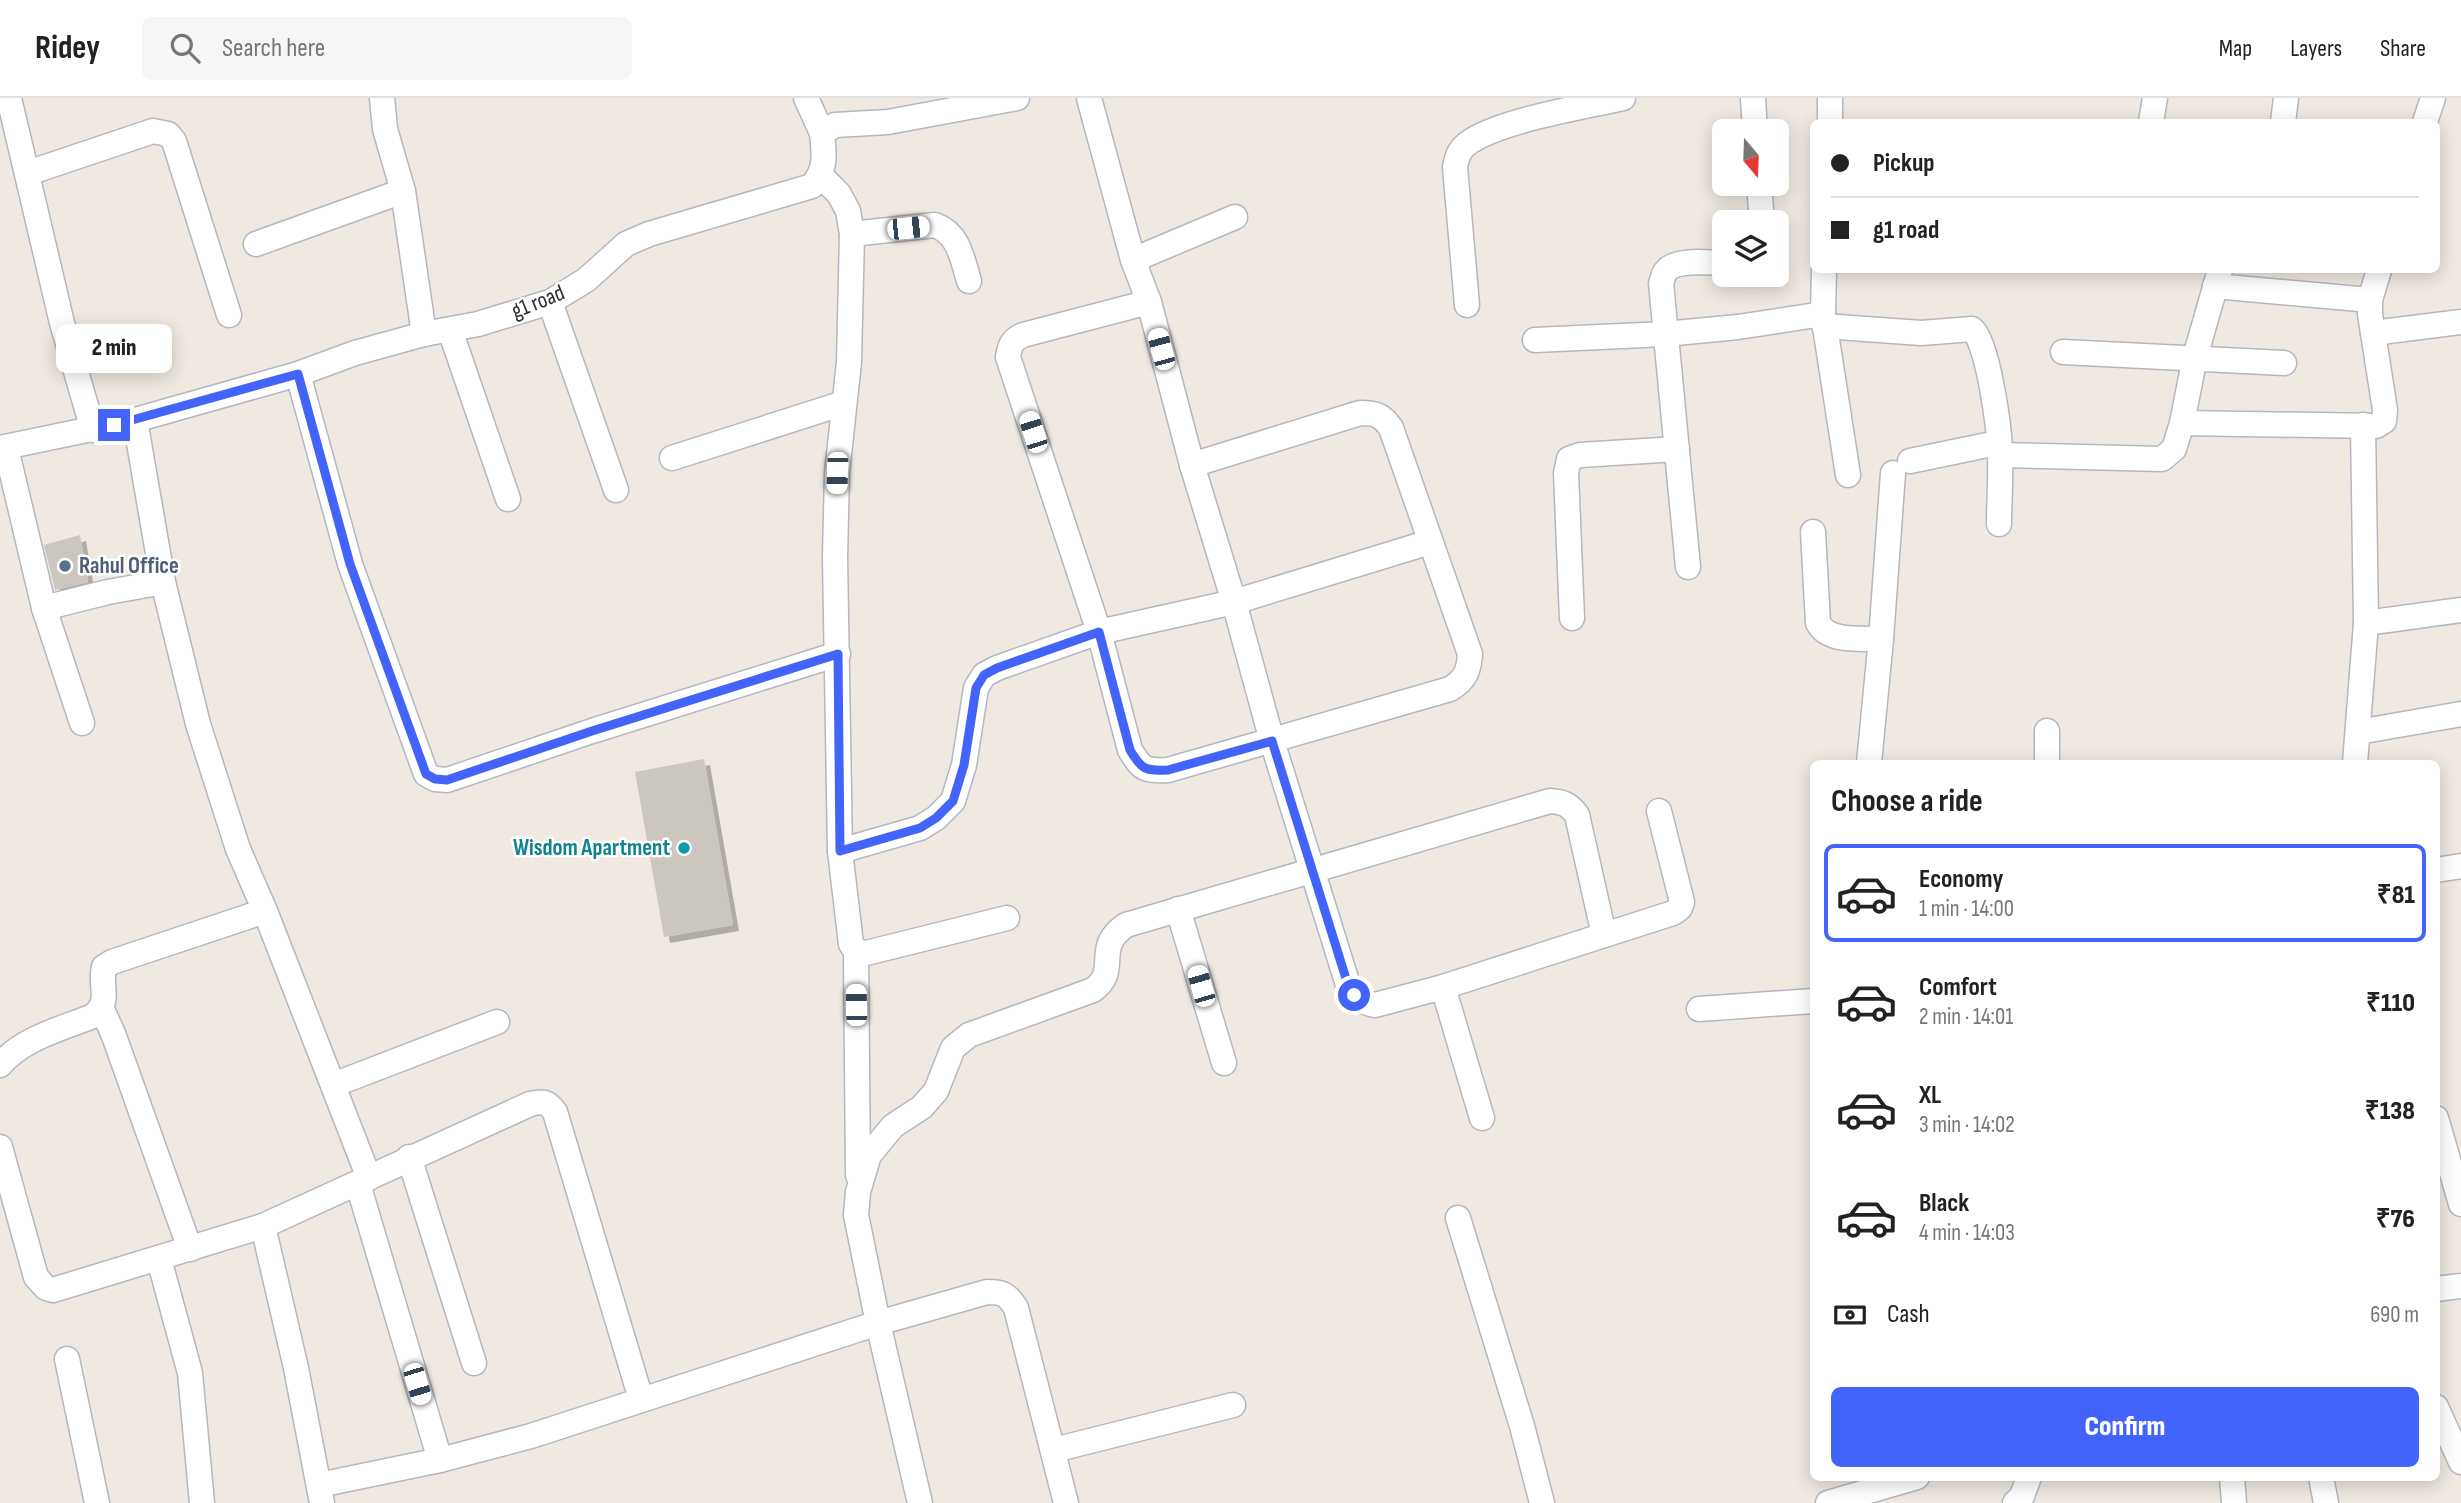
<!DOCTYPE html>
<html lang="en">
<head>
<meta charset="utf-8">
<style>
  :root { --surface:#fff; --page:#f6f6f6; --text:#222; --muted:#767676; --line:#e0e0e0; --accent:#4264fb }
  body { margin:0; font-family:"Sofia Sans Condensed",sans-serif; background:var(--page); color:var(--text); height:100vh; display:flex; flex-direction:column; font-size:26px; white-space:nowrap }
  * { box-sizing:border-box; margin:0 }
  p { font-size:23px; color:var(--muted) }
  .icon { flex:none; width:38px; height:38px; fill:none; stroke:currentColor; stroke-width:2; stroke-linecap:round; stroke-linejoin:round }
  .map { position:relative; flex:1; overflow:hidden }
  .details { position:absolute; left:1810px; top:662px; width:630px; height:721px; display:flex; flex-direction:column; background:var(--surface); border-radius:10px; box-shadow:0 4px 18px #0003 }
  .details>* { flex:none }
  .guide { position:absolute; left:1810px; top:21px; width:630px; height:154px; border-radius:10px; box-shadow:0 4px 18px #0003; display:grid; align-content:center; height:154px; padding:0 21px; background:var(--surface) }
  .needle { width:46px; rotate:161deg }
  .fabs { position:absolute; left:1712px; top:21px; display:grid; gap:14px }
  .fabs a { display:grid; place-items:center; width:77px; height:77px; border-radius:10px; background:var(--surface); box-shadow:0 4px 18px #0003; font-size:35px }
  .end { position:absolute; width:32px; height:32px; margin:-16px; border:9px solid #4264fb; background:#fff; box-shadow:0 0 0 4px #fff }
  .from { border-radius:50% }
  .bubble { position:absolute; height:49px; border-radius:10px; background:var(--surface); box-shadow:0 4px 18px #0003; font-size:23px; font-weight:800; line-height:49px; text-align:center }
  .car { position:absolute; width:21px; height:42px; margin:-21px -10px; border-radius:9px; box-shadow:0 0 5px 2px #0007; background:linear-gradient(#fff 24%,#345 0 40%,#fff 0 76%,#345 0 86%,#fff 0) }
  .guide b { display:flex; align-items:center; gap:24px; height:66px; font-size:26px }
  .guide b+b { border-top:2px solid var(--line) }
  .guide i { width:18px; height:18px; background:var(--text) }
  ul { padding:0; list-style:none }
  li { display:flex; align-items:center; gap:21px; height:98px; margin:0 14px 10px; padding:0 7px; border:4px solid transparent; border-radius:10px }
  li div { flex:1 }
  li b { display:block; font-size:26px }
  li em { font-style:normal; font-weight:800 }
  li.on { border-color:var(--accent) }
  li>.icon { width:63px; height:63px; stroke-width:1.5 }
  h2 { padding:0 21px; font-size:32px; line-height:84px }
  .pay { display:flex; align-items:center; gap:18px; height:77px; padding:0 21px; font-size:26px }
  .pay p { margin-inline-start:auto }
  .primary-button { display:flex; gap:14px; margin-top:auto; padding:14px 21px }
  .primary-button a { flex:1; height:80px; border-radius:10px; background:var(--accent); color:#fff; font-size:28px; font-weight:800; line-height:80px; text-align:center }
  header { display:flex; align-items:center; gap:42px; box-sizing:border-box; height:98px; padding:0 35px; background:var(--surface); border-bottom:2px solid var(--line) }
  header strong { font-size:33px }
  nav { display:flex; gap:38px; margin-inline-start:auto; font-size:24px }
  .search { width:490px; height:63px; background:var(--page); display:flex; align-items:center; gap:18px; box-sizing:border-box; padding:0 24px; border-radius:10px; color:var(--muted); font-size:26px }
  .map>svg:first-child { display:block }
</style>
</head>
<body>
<header>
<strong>Ridey</strong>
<div class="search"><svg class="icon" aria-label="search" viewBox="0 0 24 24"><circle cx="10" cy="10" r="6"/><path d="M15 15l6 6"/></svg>Search here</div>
<nav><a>Map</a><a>Layers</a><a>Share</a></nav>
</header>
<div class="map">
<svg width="2461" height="1405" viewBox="0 0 2461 1405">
  <defs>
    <filter id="shadow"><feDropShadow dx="6" dy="6" stdDeviation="0" flood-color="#0004"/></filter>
  </defs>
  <rect width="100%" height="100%" fill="#efe9e1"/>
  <g fill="#cbc7bf" filter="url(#shadow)">
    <polygon points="80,437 88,484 55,492 44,447"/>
    <polygon points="704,661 733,827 664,839 635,674"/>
  </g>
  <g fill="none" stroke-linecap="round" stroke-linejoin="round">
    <defs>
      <g id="street">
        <polyline points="9,0 62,225 93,332"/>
        <polyline points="382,0 385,31 403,93 424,236"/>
        <polyline points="806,0 822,35"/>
        <path d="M1089,0L1133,162L1149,204L1192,367L1234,504L1272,643L1348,887C1355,899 1361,904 1375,907L1443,889L1673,815L1680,810L1682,804L1659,713"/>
        <polyline points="1753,0 1755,33"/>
        <polyline points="1830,24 1830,0"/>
        <polyline points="2151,24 2155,0"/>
        <polyline points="2283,24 2286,0"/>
        <polyline points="2425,24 2433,0"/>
        <polyline points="28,75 153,33 168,36 174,43 229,217"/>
        <polyline points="821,78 839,96 848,113 852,136 849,264 837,375 835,459 840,753 851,846 856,853 866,855 1007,820"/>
        <polyline points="1759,86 1762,124"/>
        <path d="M852,136L935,127C959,136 962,160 969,183"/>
        <polyline points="256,146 403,93"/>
        <polyline points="1133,162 1235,119"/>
        <polyline points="1824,172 1823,216 1848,377"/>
        <polyline points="2215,188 2370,202"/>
        <polyline points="550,204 616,392"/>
        <path d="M1149,204L1023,237C1012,242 1010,247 1008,259L1099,534L1130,652C1142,672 1145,673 1168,672L1450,591C1465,582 1469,573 1470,556L1391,330C1382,317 1376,315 1360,315L1192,367"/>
        <path d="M1467,207L1455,69C1457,59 1459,52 1467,46C1496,23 1584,9 1623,0"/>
        <path d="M1824,228L1921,235L1972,231C1988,243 2000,334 2000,356C2001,379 1999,403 1999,426"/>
        <polyline points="450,232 508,401"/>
        <polyline points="2373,235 2461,224"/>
        <polyline points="1535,242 1665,236 1738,229 1823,216"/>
        <polyline points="2063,254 2284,265"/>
        <polyline points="298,276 350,466 426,676 435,681 447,682 592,633 838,556"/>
        <polyline points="135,322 163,484 198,626 238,751 265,813 369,1080"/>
        <polyline points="2182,325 2376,328 2384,323 2385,312 2370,216 2370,202 2379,172"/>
        <path d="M0,350L135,322L298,276L355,255L424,236L478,226L550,204L586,182L626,146L649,136L812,88C827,70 824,56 822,35L835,27L888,24L1017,0"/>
        <polyline points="6,350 44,510 82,625"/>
        <polyline points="672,360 844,305"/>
        <polyline points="1910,363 1997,345 2000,357 2162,361 2174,351 2182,325 2195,259 2220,172"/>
        <path d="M1813,434L1818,525C1829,545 1861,540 1881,541"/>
        <path d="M1688,469L1661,185C1663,181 1663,176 1666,173C1677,160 1708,165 1724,165"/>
        <polyline points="44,510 108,494 163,484"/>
        <polyline points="1572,520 1566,375 1569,361 1580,357 1677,351"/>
        <polyline points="2366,525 2461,512"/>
        <polyline points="2047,633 2047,665"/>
        <polyline points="2358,634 2461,616"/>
        <polyline points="1869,665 1881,541 1893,375"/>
        <polyline points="2355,665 2366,525 2363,327"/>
        <polyline points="840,753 920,730 936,720 953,703 964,667 976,590 984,577 997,570 1099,534 1234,504 1430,444"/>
        <polyline points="2436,772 2461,768"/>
        <polyline points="1178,811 1224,965"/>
        <polyline points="856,853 858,1077"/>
        <polyline points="1443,889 1482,1020"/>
        <polyline points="102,911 114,938 190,1151"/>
        <polyline points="1699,911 1813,903"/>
        <path d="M0,967C23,940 61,931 93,918C112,902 99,890 104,869L112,864L265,813"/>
        <polyline points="333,987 497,924"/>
        <polyline points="2436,1020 2461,1106"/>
        <path d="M0,1049L36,1179L46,1190L53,1192L263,1128L530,1006C543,1003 547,1003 555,1014L641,1301"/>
        <polyline points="409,1059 474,1265"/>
        <polyline points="358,1086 440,1362"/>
        <polyline points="1458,1120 1522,1328 1542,1405"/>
        <polyline points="263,1128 296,1270 322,1405"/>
        <polyline points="159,1161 190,1275 202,1405"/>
        <polyline points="2436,1191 2461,1188"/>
        <polyline points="67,1261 97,1405"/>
        <polyline points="2436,1309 2461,1364"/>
        <polyline points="1054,1352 1233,1307"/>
        <polyline points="2232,1379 2234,1405"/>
        <polyline points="2321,1379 2326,1405"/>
        <path d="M319,1387L440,1362L531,1338L878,1225L987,1194C1003,1194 1007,1196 1016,1210L1066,1405"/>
        <path d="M920,1405L878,1225L856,1117L858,1094L869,1057L893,1028L922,1009L936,993L953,950L969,937L1093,892C1121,872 1092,850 1126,827L1550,703C1563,704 1569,706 1577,717L1604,837"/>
        <polyline points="1828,1405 1917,1379"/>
        <polyline points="2015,1405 2022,1398 2029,1379"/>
      </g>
    </defs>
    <use href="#street" stroke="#b4b7c1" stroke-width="27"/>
    <use href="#street" stroke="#fff" stroke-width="24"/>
  </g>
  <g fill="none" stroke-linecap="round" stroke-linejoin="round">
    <path stroke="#4264fb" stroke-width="9" d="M114,327L298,276L350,466L426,676L435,681L447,682L592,633L838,556L840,753L920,730L936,720L953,703L964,667L976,590L984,577L997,570L1099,534L1130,652C1142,672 1145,673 1168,672L1272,643L1348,887L1354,897"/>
  </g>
  <circle fill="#5c6f8a" stroke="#fff" stroke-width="2.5" cx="65" cy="468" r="7"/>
  <circle fill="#0f9aa8" stroke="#fff" stroke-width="2.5" cx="684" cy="750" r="7"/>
  <g text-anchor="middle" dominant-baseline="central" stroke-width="5" stroke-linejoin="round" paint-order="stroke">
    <g font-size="23" fill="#2e2e2e" stroke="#fff">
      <text transform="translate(538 204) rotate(-22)">g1 road</text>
    </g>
    <g font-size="23" font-weight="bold" fill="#4e5e75" stroke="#fff" text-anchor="start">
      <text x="79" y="468">Rahul Office</text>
    </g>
    <g font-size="23" font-weight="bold" fill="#0d838f" stroke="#fff" text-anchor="end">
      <text x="670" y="750">Wisdom Apartment</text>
    </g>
  </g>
</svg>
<div class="fabs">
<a><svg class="needle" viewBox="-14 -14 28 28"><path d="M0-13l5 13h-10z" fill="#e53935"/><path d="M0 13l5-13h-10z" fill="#767676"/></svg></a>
<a><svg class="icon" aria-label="layers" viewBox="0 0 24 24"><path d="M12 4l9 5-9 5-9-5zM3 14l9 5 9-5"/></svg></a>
</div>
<i class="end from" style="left:1354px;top:897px"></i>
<i class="end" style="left:114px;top:327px"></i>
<div class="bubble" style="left:56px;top:226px;width:116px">2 min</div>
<i class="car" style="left:908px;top:130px;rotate:84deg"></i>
<i class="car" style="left:1161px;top:251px;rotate:345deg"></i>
<i class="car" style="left:1033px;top:334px;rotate:342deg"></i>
<i class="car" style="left:837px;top:375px;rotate:182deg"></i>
<i class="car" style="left:1201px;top:888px;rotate:344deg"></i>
<i class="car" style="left:856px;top:907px;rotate:359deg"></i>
<i class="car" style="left:417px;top:1286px;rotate:163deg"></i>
<div class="guide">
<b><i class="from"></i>Pickup</b>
<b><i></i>g1 road</b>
</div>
<section class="details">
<h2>Choose a ride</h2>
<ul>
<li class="on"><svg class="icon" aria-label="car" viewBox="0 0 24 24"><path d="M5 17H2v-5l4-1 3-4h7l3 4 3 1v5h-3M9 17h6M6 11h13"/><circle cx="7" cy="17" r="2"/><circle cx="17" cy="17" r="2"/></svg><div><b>Economy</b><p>1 min · 14:00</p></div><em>₹81</em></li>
<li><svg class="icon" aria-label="car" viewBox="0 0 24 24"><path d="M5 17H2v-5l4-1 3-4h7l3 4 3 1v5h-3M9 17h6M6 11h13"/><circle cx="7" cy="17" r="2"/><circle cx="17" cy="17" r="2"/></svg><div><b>Comfort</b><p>2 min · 14:01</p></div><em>₹110</em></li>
<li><svg class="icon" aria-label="car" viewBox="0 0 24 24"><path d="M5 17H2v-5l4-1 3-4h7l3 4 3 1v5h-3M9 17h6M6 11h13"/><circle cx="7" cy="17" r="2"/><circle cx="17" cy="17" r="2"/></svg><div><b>XL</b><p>3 min · 14:02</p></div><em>₹138</em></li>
<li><svg class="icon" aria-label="car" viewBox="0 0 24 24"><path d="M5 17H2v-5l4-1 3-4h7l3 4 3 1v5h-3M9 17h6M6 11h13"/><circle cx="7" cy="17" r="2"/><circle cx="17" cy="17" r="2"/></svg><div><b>Black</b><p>4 min · 14:03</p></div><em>₹76</em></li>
</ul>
<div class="pay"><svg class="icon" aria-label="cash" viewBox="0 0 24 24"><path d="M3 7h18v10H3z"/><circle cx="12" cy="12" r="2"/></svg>Cash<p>690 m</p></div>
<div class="primary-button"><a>Confirm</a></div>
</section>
</div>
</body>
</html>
